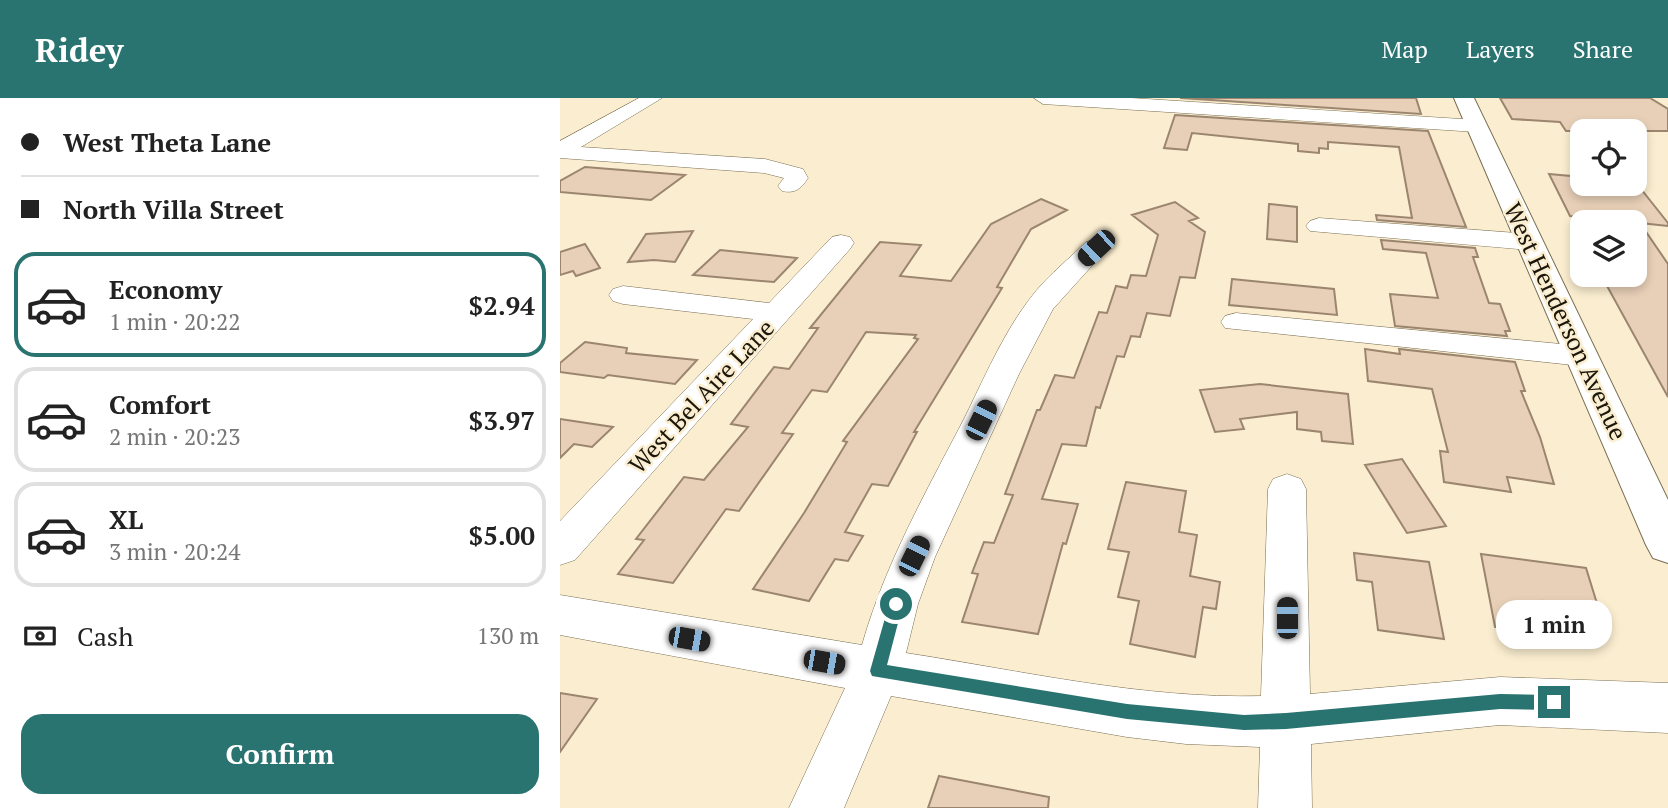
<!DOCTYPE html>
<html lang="en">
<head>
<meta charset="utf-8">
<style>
  :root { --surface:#fff; --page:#f2f2f2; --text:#222; --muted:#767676; --line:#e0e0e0; --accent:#297370 }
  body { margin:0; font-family:"PT Serif",serif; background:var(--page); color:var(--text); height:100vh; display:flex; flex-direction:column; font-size:26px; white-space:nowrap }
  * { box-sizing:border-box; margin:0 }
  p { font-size:23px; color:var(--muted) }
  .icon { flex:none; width:38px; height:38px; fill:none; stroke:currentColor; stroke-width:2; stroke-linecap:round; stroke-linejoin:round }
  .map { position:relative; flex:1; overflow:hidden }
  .side { display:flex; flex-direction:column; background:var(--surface); width:560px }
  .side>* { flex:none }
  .banner { display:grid; align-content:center; height:154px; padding:0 21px; background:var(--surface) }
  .fabs { position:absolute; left:1010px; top:21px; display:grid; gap:14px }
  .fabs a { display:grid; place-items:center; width:77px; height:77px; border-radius:14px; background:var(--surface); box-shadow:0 4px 10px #0003; font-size:35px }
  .end { position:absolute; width:32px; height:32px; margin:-16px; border:9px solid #297370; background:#fff; box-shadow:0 0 0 4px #fff }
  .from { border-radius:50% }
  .bubble { position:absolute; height:49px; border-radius:21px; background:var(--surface); box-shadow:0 4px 10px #0003; font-size:23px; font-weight:700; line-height:49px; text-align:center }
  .car { position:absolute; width:21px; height:42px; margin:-21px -10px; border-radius:9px; box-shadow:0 0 5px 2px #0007; background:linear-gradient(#222 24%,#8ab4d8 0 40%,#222 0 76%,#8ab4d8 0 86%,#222 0) }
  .banner b { display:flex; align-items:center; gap:24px; height:66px; font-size:26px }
  .banner b+b { border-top:2px solid var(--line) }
  .banner i { width:18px; height:18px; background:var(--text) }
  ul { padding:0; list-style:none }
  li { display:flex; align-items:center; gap:21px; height:105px; margin:0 14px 10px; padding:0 7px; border:4px solid var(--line); border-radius:21px }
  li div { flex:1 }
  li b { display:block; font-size:26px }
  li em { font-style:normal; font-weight:700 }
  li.active { border-color:var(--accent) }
  li>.icon { width:63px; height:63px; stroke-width:1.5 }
  .pay { display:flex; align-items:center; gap:18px; height:77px; padding:0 21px; font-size:26px }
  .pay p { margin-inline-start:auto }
  .cta { display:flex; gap:14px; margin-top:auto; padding:14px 21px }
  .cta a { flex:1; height:80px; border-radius:21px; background:var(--accent); color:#fff; font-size:28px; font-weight:700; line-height:80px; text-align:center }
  header { display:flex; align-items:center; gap:42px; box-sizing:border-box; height:98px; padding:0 35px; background:var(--accent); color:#fff }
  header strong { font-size:33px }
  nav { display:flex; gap:38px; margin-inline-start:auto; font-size:24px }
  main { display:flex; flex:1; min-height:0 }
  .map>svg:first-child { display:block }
</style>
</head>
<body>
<header>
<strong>Ridey</strong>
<nav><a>Map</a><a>Layers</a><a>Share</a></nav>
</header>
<main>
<section class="side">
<div class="banner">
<b><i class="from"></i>West Theta Lane</b>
<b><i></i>North Villa Street</b>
</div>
<ul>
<li class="active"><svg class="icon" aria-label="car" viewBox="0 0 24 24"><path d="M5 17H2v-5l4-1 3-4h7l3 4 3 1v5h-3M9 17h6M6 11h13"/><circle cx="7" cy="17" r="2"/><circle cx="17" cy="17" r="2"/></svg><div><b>Economy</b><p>1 min · 20:22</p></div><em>$2.94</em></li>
<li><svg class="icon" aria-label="car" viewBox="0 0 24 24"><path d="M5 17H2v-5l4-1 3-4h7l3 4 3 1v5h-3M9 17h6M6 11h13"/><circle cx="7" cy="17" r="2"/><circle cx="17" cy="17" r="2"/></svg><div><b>Comfort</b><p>2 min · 20:23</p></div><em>$3.97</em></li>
<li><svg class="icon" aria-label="car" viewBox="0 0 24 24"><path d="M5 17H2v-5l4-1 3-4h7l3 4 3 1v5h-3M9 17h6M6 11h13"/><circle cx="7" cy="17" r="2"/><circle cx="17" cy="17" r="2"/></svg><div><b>XL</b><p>3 min · 20:24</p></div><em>$5.00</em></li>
</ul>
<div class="pay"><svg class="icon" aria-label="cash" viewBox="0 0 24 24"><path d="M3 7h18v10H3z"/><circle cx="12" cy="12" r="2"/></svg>Cash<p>130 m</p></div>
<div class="cta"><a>Confirm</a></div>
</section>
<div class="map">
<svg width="1108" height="710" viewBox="0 0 1108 710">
  <rect width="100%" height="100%" fill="#fbeed0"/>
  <g fill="#e8d0b8" stroke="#9b856f" stroke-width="2">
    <polygon points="620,0 856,0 861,16"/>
    <polygon points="940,0 1090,0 1108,11 1108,33 1006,33 1000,24 952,21"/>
    <polygon points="615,17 868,33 906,129 817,122 816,117 852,120 839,49 768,44 768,51 759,50 759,55 738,53 738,46 632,35 627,52 604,50"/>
    <polygon points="25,69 125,77 91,102 0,94 0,83"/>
    <polygon points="989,76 1022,79 1022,86 1077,86 1108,125 1108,128 1080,125 1108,166 1108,299 1041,177 1074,177 1074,124 1010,118"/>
    <polygon points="481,101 507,112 471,131 437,189 442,190 354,334 357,334 328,388 312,386 285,434 303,438 288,463 275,461 249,503 193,491 244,415 287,344 283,343 358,241 354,240 356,237 306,234 267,294 252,292 222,335 233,336 179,413 166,411 113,485 58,476 84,442 76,441 124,379 144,382 188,329 171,326 214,269 229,271 258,230 250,230 320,144 361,147 340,178 391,183 431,126"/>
    <polygon points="615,104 638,120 629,123 645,134 635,180 620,179 610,218 587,215 580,239 571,238 564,259 557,258 540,310 536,309 526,348 502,346 482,401 518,406 506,446 503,445 478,536 402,524 418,476 412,475 424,444 434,445 453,397 445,396 477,312 480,312 495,277 514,280 539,214 547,215 556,188 567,190 571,177 586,178 598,137 572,117"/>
    <polygon points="709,106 737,109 737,144 707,141"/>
    <polygon points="133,133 115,164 94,162 68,164 86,136"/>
    <polygon points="821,142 915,150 918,159 913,159 929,205 940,206 950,233 945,233 947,238 835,228 830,196 878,200 866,155 823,151"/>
    <polygon points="25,146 40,170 16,178 13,173 0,177 0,154"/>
    <polygon points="160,152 237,160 214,184 133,177"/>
    <polygon points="672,181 774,191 777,217 669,207"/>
    <polygon points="25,244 67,250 66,255 137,262 115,286 48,277 44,280 0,274 0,265"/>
    <polygon points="805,251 840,256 839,251 955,264 965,293 961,293 980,339 994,386 947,379 951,394 884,384 880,353 888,354 872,291 808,283"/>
    <polygon points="700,286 788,296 793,346 762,343 761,334 737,331 737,314 680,321 684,331 655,334 640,292"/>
    <polygon points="0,321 53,329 32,349 14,346 0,360"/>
    <polygon points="842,361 886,428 847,435 805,367"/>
    <polygon points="566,384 626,393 619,434 637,437 630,478 660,484 656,511 643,509 635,559 570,546 579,503 558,499 569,454 548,451"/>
    <polygon points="794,455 869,464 884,541 818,532 812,484 797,482"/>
    <polygon points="921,456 1026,470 1039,512 983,503 993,539 935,529"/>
    <polygon points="0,595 37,601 0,654"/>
    <polygon points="379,678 489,699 488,710 368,710"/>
  </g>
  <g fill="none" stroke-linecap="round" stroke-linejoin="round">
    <defs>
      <g id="minor">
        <path d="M79,0H102L21,49L205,61L243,71L248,80C241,91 235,96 222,93L218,88L224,80L204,75L0,60V43Z"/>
        <polygon points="474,0 571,0 917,22 924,24 927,28 924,32 917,34 483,6"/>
        <polygon points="759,120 970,136 979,138 983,144 979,150 970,152 750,133 746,128 750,123"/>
        <polygon points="281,137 290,139 294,145 290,151 15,462 0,467 0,423 193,221 63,206 53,203 49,197 53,191 63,188 209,205 272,139"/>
        <path d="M535,142L544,144L548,150L493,211L459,276L375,459L358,506L346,555C463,573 583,601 701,598L708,391L713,381L727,376L741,381L746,391L750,596L940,579L1108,585V635L940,627L751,646L752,710H698L700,649L626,646L567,639L331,598L284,710H229L285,590L0,537V497L302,547C325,466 366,394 405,319C427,274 449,222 483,185C496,171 512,158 526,144Z"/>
        <polygon points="676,215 1022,248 1033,251 1038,258 1033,265 1022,268 665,230 661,224 665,218"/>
      </g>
      <polygon id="major" points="894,0 914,0 1108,402 1108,465 1093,460 1086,447"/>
    </defs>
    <use href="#minor" stroke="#786d52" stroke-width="1"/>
    <use href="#major" stroke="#786d52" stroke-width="2"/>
    <use href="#minor" fill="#fff" fill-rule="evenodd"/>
    <use href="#major" fill="#fff" fill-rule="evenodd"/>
  </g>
  <polygon fill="#297370" points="336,500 343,506 327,567 567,606 684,617 726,615 940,596 994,597 1000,599 1002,604 1000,609 994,612 940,611 726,631 684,632 567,621 312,578 310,573 329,506"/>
  <g text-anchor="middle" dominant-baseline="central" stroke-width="5" stroke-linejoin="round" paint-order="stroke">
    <g font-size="24" fill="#1a160b" stroke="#fbeed0">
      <text transform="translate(1006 223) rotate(65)">West Henderson Avenue</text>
      <text transform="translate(141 298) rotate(-47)">West Bel Aire Lane</text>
    </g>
  </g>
</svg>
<div class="fabs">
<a><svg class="icon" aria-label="locate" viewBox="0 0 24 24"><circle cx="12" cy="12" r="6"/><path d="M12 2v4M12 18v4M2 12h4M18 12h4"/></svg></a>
<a><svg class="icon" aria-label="layers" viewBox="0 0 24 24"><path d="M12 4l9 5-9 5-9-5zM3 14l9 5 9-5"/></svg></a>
</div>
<i class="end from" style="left:336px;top:506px"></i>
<i class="end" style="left:994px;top:604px"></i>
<div class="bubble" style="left:936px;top:502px;width:116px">1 min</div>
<i class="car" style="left:536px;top:150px;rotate:227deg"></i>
<i class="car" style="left:421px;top:322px;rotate:26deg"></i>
<i class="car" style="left:354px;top:458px;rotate:26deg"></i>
<i class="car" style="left:727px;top:520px;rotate:0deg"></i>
<i class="car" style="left:129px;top:541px;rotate:100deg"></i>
<i class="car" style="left:264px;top:564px;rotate:100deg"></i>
</div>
</main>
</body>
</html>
